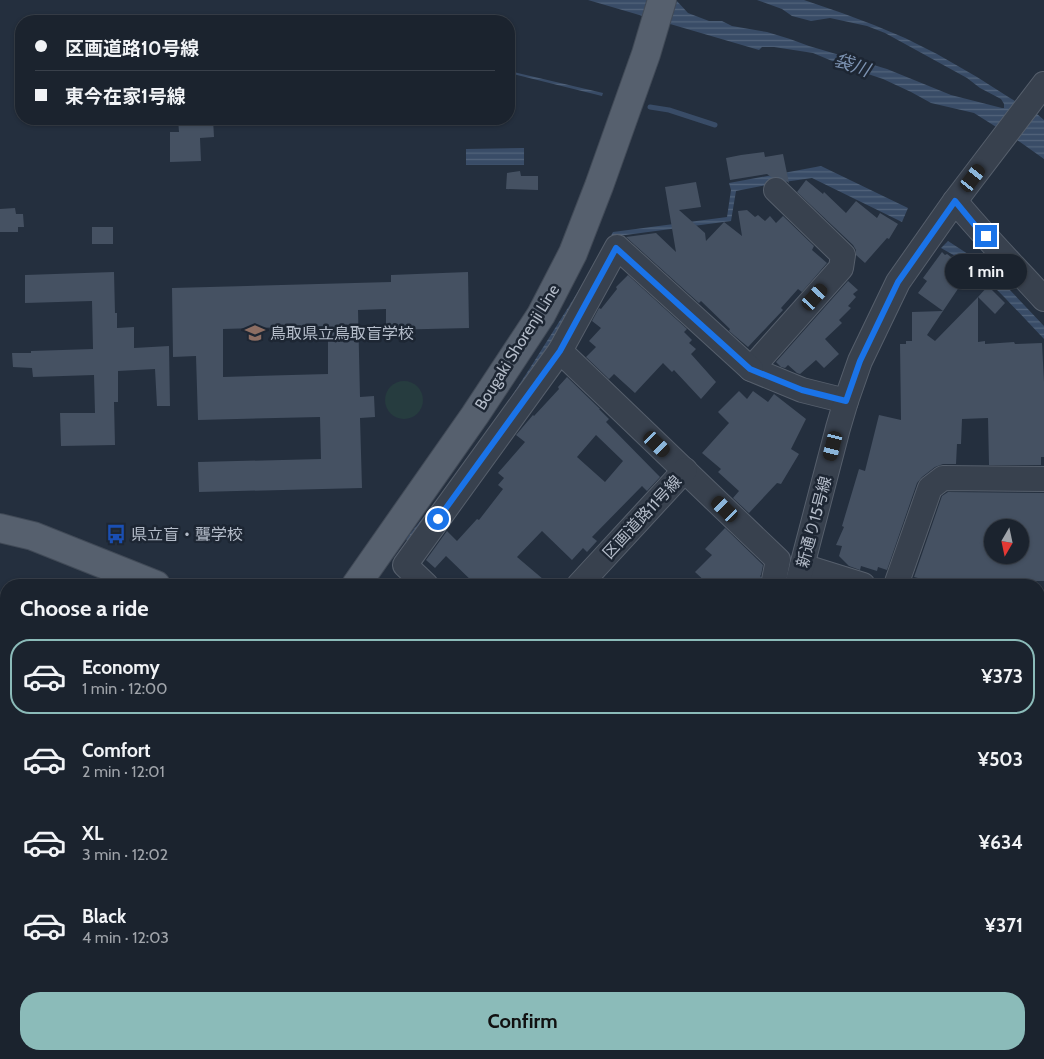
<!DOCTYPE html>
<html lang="en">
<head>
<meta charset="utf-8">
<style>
  :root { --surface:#1b232e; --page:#242b36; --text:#f1f3f6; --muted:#a0a4aa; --line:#39404a; --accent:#8bbbb9 }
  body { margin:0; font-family:Cabin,"Noto Sans JP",sans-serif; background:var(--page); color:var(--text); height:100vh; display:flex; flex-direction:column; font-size:19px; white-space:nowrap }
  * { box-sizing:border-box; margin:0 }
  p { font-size:16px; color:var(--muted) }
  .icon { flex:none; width:28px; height:28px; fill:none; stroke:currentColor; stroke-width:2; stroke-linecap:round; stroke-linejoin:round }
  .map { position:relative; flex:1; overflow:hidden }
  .sheet { position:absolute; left:0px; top:579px; width:1045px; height:481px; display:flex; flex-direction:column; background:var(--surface); border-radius:20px 20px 0 0; box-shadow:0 1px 4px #0004,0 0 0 1px var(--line) }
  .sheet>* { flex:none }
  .top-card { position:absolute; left:15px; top:15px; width:500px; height:110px; border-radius:20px; box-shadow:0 1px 4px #0004,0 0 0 1px var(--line); display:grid; align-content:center; height:110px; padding:0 20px; background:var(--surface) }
  .needle { width:32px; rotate:189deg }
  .buttons { position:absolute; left:984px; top:519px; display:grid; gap:10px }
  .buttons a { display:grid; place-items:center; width:45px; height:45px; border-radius:50%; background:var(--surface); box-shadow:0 1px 4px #0004,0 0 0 1px var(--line); font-size:25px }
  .end { position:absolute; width:22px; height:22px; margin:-11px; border:6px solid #1a73e8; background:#fff; box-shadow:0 0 0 2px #fff }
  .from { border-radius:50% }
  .bubble { position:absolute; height:35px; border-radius:18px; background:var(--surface); box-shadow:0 1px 4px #0004,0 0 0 1px var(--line); font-size:16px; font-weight:700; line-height:35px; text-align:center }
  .car { position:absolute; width:15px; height:30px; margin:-15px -8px; border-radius:6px; box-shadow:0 0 4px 1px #0007; background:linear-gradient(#222 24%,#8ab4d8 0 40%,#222 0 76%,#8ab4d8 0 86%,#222 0) }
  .top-card b { display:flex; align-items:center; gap:18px; height:48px; font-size:19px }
  .top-card b+b { border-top:1px solid var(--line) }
  .top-card i { width:12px; height:12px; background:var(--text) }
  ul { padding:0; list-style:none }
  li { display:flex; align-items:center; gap:15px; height:75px; margin:0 10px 8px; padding:0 10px; border:2px solid transparent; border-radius:20px }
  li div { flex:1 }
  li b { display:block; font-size:19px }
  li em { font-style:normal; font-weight:700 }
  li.selected { border-color:var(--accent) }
  li>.icon { width:45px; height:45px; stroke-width:1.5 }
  h2 { padding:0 20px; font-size:22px; line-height:60px }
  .button { display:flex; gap:10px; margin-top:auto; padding:10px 20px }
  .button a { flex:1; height:58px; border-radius:20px; background:var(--accent); color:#111; font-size:20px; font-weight:700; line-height:58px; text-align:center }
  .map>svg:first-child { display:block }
</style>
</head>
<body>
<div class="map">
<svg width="1044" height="1059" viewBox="0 0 1044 1059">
  <defs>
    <pattern id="grass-tufts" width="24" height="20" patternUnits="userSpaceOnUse" patternTransform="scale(1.25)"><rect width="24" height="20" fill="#263c3f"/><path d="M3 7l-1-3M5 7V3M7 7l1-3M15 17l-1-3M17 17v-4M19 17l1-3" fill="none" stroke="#435659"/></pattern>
    <pattern id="water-rules" width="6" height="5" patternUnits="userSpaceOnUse" patternTransform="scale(1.25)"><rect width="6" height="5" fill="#394c67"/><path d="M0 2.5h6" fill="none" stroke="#53647b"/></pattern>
  </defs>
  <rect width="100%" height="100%" fill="#242f3e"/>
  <polygon fill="url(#grass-tufts)" points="0,993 6,998 6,1048 0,1057"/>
  <circle fill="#263c3f" cx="404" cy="400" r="19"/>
  <g fill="url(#water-rules)">
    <polygon points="588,0 676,0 688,13 709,21 722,21 732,26 767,32 790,39 809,46 887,69 951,95 1002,108 1004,108 1004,104 1001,99 980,88 967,78 885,33 867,26 830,18 811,21 792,16 782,9 757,0 804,0 842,13 874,25 905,38 937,54 977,77 1010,98 1037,114 1044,120 1044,159 1020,142 974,113 931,103 911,92 883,79 844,66 813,53 774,47 762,47 759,50"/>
    <polygon points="509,71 603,93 602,96 509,73"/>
    <polygon points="524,148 524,165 466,165 466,149"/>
    <polygon points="821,166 908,208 902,222 812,178 777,183 736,191 731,221 618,236 544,357 409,543 406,539 464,466 489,431 530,368 598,260 613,232 727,217 731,190 729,183"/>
    <path d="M948,241L988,267L1044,326V339C1019,313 994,284 965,262C958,257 949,253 941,248Z"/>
  </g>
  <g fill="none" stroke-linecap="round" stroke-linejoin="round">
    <polyline stroke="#394c67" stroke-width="5" points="650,107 669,110 715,125"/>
  </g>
  <g fill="#455162" fill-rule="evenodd">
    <polygon points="178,119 213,119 214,137 200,138 201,161 170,162 170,132 179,132"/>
    <polygon points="764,152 765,157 783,154 789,183 780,177 771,177 767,174 730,180 726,158 741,155"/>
    <polygon points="520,171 521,176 538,176 538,190 506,189 507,173"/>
    <polygon points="806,180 823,194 824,192 846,213 856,201 877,218 880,213 898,224 889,239 887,238 865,263 856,255 856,250 853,245 797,192"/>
    <polygon points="696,182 701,207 679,210 705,233 706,241 724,222 742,236 738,211 747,210 755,217 758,215 765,221 770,216 776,223 783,216 814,246 812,250 827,263 802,292 798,289 781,308 783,310 748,347 729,331 730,329 701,301 699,303 626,237 656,233 676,252 665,187"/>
    <polygon points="15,208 16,214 23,214 24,227 18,227 18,232 0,232 0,209"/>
    <rect x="92" y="227" width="21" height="17"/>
    <polygon points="942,252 945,255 947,254 970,271 943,311 918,293 927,281 923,278"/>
    <polygon points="114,272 115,313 117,313 117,328 134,327 134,348 169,346 170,406 157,406 155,369 118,371 118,402 114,402 115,445 61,446 60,413 95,413 94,375 33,377 32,368 13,367 12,353 31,353 31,351 93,349 92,301 25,303 25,275"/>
    <path d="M468,272L469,328L386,330V309L358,310L360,397L374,396L375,417L360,418L362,488L199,492L198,462L321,459L320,417L198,420L196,356L173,357L172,288L391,282V275ZM328,326V374L223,377V329Z"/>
    <polygon points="628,275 687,329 684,332 692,340 689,343 696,349 691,354 716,382 701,399 674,370 672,372 663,363 635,393 614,374 609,379 586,357 596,347 589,341 601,328 592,321 599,308 601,309 617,289 616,287"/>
    <polygon points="848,281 858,290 853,294 856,297 848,306 851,308 839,320 842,323 825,339 839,354 824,368 816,360 800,374 797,373 788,365 785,368 781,367 776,362"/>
    <polygon points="988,286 1005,303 995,314 978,297"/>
    <polygon points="978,297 978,342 985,341 985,344 1014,342 1015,344 1042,343 1044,382 1044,457 1041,457 1041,465 989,465 988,418 962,419 961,444 957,444 956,464 943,464 935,467 922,477 917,483 887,570 878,567 877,571 861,566 860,570 849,566 839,556 842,546 836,545 844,527 842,526 859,469 865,471 879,415 901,420 900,344 906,344 906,341 912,341 912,312 943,311 927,335 935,341"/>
    <path d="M567,377L600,409H599L609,419L606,422L660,477L647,491L642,486L592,537L597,541L587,552L583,548L572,560L542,531L517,557L550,585H476L446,556L435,568L426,560L447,531L457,541L477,519L479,520L503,489L498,485L504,478L498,473L525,442L516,435L533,415L534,416L559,389L558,387ZM596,435L623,461L605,482L577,457Z"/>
    <polygon points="739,391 747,399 753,391 768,402 774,394 806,419 791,449 799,454 781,484 777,483 749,513 733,498 739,491 718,472 721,469 702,453 729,423 718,412"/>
    <path d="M948,492L1044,493V581H1004L1003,585H914L918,578L914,577L942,496ZM992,528H1020V555H992Z"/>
    <polygon points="725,528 763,565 761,575 760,576 761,577 760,585 709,585 695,572 712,555 705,549"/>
  </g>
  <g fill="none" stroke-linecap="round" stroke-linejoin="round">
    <defs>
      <g id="minor">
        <polyline points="776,190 843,255 841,268 751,369 802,390 846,401"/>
        <path d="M955,201C983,235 1014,266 1044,299"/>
        <polyline points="560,351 617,247 751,369"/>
        <polyline points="802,566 863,585"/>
        <polyline points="426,585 405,565 560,351 778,560 773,585"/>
        <polyline points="579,585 685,470"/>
        <polyline points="797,585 838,428 846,401 860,361 898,282 955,201 1044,84"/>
        <polyline points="896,585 930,488 943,478 1044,479"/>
        <polyline points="1039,640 1044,642"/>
        <polyline points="0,691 6,694"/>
        <polyline points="1039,810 1044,811"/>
        <polyline points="0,848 6,851"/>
        <polyline points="1039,889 1044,866"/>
        <polyline points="0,984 6,989"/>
        <polyline points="1039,1032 1044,1033"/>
        <polyline points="333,1054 339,1059"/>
        <polyline points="457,1054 462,1059"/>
        <polyline points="540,1059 545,1054"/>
        <polyline points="647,1059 652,1054"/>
        <polyline points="995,1059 996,1054"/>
      </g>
      <g id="major">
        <polyline points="0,528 33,536 156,585"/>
        <polyline points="356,585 475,415 541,315 573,253 599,186 646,54 662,0"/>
        <polyline points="700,1054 705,1059"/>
        <polyline points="16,1059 20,1054"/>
      </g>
    </defs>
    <use href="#minor" stroke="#565f6c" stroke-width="26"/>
    <use href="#major" stroke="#414a57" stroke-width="30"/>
    <use href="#minor" stroke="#38414e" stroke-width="24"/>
    <use href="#major" stroke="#56606e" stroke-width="28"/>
  </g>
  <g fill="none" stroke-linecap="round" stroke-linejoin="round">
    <polyline stroke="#1a73e8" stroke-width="6" points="438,519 560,351 616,248 750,369 802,390 846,401 860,361 898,282 955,201 978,229 986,236"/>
  </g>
  <defs>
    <symbol id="school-bare" viewBox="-9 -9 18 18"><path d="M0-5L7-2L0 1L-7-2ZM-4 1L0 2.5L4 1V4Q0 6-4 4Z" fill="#8d6e63" stroke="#1d2633" stroke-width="2.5" paint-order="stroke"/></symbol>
    <symbol id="bus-bare" viewBox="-9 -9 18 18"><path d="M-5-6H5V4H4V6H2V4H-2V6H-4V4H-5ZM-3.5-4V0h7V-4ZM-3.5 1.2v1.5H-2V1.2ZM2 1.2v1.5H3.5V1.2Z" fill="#1a4fb4" stroke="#1d2633" stroke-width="2.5" paint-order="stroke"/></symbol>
  </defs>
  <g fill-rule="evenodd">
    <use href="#school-bare" x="241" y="319" width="28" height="28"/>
    <use href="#bus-bare" x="102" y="520" width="28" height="28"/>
  </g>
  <g text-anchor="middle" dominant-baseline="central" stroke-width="5" stroke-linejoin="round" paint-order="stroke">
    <g font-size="16" fill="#b4bcc9" stroke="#1d2633" text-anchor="start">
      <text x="270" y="333">鳥取県立鳥取盲学校</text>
      <text x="131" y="534">県立盲・聾学校</text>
    </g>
    <g font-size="16" fill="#b4bcc9" stroke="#1d2633">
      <text transform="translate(517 347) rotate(-58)">Bougaki Shorenji Line</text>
      <text transform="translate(642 517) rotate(-47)">区画道路11号線</text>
      <text transform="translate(814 522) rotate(-75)">新通り15号線</text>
    </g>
    <g font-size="18" font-style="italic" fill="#7c92b1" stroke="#1d2633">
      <text transform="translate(852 65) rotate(19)">袋川</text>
    </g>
  </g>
</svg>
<div class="buttons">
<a><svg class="needle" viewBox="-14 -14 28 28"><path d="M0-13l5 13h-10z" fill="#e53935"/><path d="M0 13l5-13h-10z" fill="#a0a4aa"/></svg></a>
</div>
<i class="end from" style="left:438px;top:519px"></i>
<i class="end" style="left:986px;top:236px"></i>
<div class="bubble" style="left:945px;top:254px;width:82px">1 min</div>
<i class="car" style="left:973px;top:178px;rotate:37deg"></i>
<i class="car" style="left:815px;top:297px;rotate:42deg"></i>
<i class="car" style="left:657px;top:444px;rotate:134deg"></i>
<i class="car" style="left:833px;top:446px;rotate:194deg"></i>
<i class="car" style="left:725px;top:509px;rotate:314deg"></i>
<div class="top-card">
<b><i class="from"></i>区画道路10号線</b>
<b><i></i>東今在家1号線</b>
</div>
<section class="sheet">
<h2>Choose a ride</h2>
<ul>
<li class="selected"><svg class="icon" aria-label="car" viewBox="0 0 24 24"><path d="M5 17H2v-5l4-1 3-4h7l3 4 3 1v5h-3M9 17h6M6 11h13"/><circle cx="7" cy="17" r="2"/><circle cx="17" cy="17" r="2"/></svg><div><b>Economy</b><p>1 min · 12:00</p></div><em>¥373</em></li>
<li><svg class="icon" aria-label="car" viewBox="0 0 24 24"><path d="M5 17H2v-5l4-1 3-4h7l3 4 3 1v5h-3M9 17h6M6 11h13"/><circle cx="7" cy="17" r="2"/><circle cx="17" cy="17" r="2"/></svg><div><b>Comfort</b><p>2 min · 12:01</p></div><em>¥503</em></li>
<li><svg class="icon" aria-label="car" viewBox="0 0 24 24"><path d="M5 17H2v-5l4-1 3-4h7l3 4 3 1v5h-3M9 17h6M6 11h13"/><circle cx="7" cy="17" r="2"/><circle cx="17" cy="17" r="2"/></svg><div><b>XL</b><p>3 min · 12:02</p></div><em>¥634</em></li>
<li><svg class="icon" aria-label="car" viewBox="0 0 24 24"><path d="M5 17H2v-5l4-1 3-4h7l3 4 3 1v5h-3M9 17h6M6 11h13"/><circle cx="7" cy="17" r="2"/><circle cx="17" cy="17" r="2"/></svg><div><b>Black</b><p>4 min · 12:03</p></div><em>¥371</em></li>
</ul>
<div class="button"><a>Confirm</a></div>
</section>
</div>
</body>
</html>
